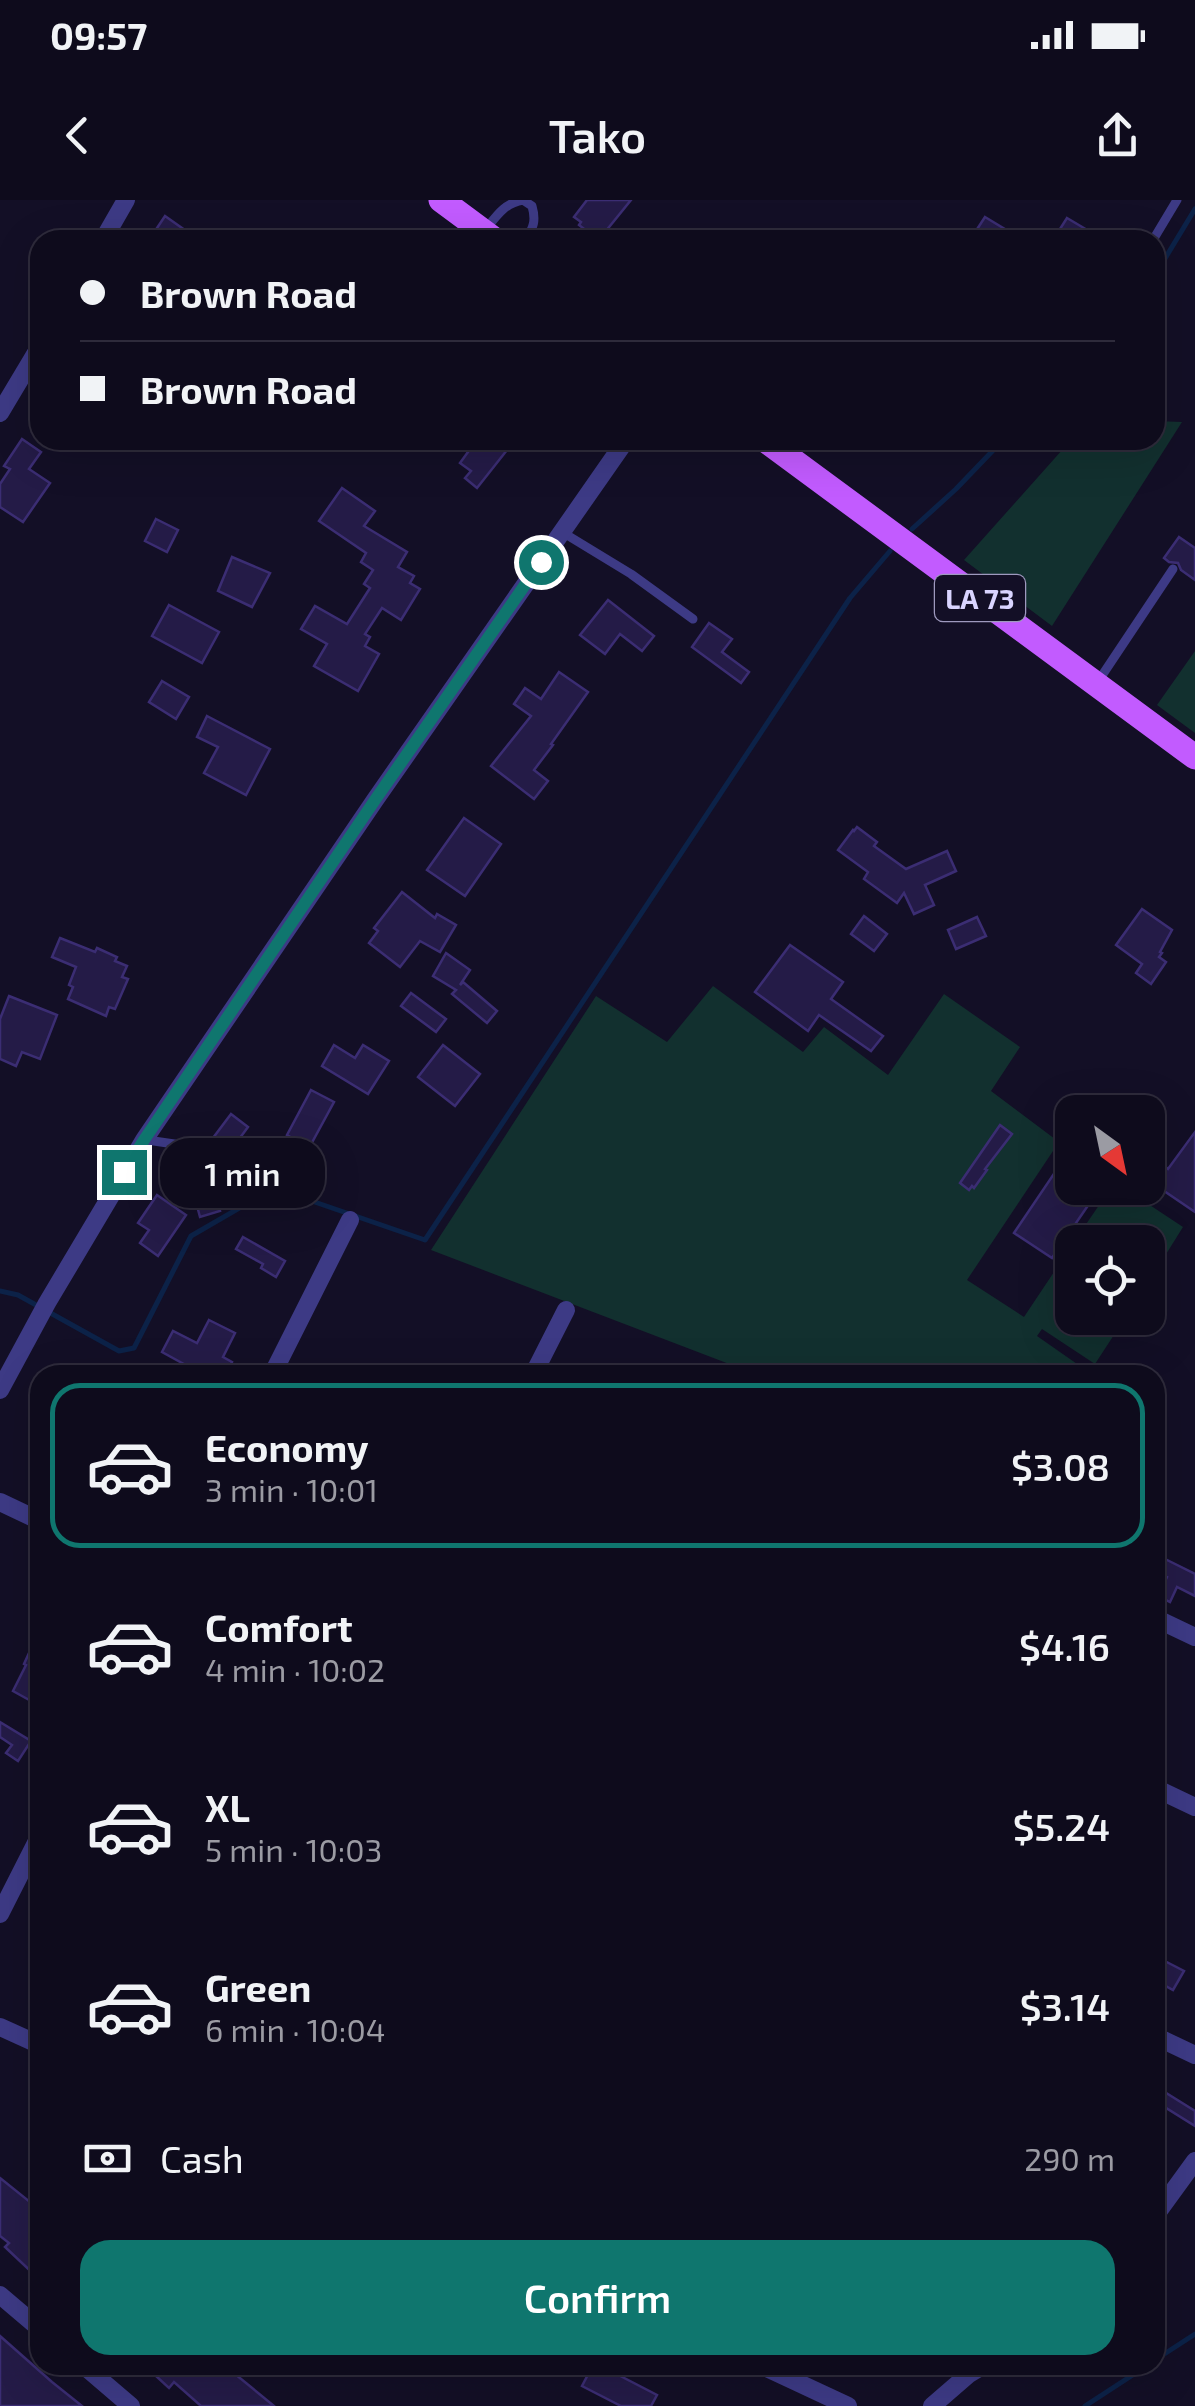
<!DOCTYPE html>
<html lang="en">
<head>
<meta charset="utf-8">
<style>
  :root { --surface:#0e0b1c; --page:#1c1929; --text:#f1f3f6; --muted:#9b9ba3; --line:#2e2b3b; --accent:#0f766e }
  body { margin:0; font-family:"Exo 2",sans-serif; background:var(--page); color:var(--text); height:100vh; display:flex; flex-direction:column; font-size:38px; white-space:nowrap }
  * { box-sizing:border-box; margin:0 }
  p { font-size:32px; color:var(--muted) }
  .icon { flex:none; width:55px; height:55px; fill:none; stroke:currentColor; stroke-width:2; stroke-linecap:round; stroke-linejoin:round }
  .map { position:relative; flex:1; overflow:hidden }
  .panel { position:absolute; left:30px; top:1165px; width:1135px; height:1010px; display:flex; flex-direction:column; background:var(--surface); border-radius:30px; box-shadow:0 10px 40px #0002,0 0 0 2px var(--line) }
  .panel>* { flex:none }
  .hud { position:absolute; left:30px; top:30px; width:1135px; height:220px; border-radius:30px; box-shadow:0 10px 40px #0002,0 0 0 2px var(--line); display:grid; align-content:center; height:220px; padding:0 50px; background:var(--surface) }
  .needle { width:65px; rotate:147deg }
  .fabs { position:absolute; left:1055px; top:895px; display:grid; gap:20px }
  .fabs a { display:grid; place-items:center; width:110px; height:110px; border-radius:20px; background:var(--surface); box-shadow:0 10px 40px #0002,0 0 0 2px var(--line); font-size:50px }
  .end { position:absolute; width:45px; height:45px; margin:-22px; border:12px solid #0f766e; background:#fff; box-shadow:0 0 0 5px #fff }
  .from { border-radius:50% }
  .bubble { position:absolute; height:70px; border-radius:30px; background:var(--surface); box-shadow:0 10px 40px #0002,0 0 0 2px var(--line); font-size:32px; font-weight:600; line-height:70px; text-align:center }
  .hud b { display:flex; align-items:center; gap:35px; height:95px; font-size:38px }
  .hud b+b { border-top:2px solid var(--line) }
  .hud i { width:25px; height:25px; background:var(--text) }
  ul { padding:18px 0 0; list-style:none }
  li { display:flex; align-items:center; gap:30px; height:165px; margin:0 20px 15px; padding:0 30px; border:5px solid transparent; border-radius:30px }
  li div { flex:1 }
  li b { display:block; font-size:38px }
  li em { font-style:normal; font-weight:600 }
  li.on { border-color:var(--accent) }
  li>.icon { width:90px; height:90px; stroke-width:1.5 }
  .pay { display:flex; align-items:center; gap:25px; height:110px; padding:0 50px; font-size:38px }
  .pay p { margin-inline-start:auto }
  .action { display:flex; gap:20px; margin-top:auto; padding:20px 50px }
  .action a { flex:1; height:115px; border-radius:30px; background:var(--accent); color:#fff; font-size:40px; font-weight:600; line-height:115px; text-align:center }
  .status { display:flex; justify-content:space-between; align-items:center; height:70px; padding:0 50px; background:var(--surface); direction:ltr }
  .status svg { height:28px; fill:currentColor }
  header { display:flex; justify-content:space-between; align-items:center; height:130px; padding:0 50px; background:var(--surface); font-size:45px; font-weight:600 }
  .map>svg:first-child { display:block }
</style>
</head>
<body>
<div class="status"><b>09:57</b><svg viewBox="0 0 49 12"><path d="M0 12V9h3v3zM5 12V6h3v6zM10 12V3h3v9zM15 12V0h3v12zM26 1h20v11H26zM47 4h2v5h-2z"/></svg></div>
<header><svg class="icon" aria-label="back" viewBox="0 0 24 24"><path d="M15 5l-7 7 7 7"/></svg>Tako<svg class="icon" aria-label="share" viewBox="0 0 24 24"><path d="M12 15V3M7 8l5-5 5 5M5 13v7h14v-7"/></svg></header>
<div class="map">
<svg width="1195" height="2206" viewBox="0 0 1195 2206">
  <rect width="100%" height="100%" fill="#130f26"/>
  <g fill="#12302f">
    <polygon points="1155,221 1182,222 1052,426 964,360 1071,240 1155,240"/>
    <polygon points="1195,451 1195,533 1157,505"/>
    <polygon points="713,786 803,852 824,827 888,875 944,794 1020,847 991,891 1059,942 967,1080 1024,1117 1072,1045 1072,1118 1125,1118 1095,1164 1042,1129 1037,1136 1090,1173 1089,1175 758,1175 431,1050 596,796 667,842"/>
    <polygon points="1124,988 1183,1027 1148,1083 1148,1042 1074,1042 1110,989"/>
  </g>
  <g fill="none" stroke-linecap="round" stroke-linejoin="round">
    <g stroke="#0c2248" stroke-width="5">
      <polyline points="1155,75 1195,9"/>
      <polyline points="912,329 956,289 1003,240"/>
      <polyline points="0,1091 18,1095 119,1151 134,1148 191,1036 274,988 425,1040 850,398 890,351"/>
      <polyline points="1155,2160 1195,2134"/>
      <polyline points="1085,2206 1148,2165"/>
    </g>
  </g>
  <g fill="#241b47" stroke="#3b2d73" stroke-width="2.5">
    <polygon points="587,0 631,0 601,37 594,32 592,35 579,25 581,22 574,17"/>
    <polygon points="165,16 199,40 149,40"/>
    <polygon points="985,17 1023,40 970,40"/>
    <polygon points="1067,18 1104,40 1053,40"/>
    <polygon points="22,239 41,252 29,269 50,283 23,322 0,307 0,284 10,269 4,266"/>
    <polygon points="453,240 515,240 477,288 465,278 471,271 460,263 468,252"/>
    <polygon points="342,288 375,311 364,326 407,352 398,367 414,376 410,383 420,389 401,420 382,408 365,434 370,437 365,446 379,454 358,491 314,466 327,444 301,429 315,406 347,424 370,388 364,384 373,370 361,362 366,353 319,321"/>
    <polygon points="156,319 178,330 167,352 145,341"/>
    <polygon points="1179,337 1195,348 1195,380 1181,370 1178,363 1169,362 1164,358"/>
    <polygon points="232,357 270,373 252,407 218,391"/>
    <polygon points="608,400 654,436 642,451 620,434 605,454 580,435"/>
    <polygon points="169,405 219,432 202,463 152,436"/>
    <polygon points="709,423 732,439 722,452 749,472 741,483 692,447"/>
    <polygon points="559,472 588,492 551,544 553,545 534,570 548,581 534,599 491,566 531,516 514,504 525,488 541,499"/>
    <polygon points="162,481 189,497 176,519 149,502"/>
    <polygon points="207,516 270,549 246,595 204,573 218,547 197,537"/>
    <polygon points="464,618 501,644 465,696 427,670"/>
    <polygon points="857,627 877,642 874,646 906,669 947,651 956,671 925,685 934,705 914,714 904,693 897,703 864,679 868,672 838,650 853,630 854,631"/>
    <polygon points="402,692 435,718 437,714 456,725 440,752 420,741 400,767 369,743 378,731 374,728"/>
    <polygon points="1142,709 1172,730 1160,752 1162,753 1159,757 1166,762 1151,784 1136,773 1142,764 1116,745"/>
    <polygon points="864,716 887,734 874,751 851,734"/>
    <polygon points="977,717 986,736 956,749 948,730"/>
    <polygon points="60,738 95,752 97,748 117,757 115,761 127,766 122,777 128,779 115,809 109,807 106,816 68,799 73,787 69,785 76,767 52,757"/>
    <polygon points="790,745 843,782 831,799 883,836 871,851 819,815 808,831 755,792"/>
    <polygon points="446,753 470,770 460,785 463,782 497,811 487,823 452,794 456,790 433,776"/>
    <polygon points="411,793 446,819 436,832 401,806"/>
    <polygon points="9,796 57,815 40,859 22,852 16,866 0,859 0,819"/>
    <polygon points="334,845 355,858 363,845 389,861 368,894 322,866"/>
    <polygon points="443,845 480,874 455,906 418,877"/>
    <polygon points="311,890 334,902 309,948 287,935"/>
    <polygon points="231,914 248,927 231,950 213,938"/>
    <polygon points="1000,925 1012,934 985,969 987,970 974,988 972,986 969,990 960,983"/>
    <polygon points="1195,932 1195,1012 1148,980 1148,953 1168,969"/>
    <polygon points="1072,947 1072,988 1100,988 1052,1058 1014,1033"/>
    <polygon points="204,968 206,975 223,970 229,991 215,995 220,1011 200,1017 188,972"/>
    <polygon points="157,995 186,1015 158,1056 140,1043 149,1030 138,1023"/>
    <polygon points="243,1037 285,1061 276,1077 261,1068 263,1064 236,1049"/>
    <polygon points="209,1120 235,1133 223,1157 232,1162 226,1175 204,1175 162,1152 173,1131 197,1143"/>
    <polygon points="1155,1354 1195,1374 1195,1396 1177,1387 1170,1402 1158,1396 1167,1377 1155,1371"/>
    <polygon points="40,1429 40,1506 13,1491 26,1465 24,1464"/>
    <polygon points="0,1522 31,1541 18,1561 6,1553 12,1545 0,1537"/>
    <polygon points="1155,1756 1184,1771 1173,1790 1155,1780"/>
    <polygon points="1155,1886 1195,1911 1195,1926 1155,1901"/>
    <polygon points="0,1978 40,2010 40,2080 5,2047 9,2043 0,2036"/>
    <polygon points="0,2136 52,2182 82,2206 0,2206"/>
    <polygon points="144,2165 224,2165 274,2206 201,2206 174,2182 169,2188"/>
    <polygon points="593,2165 599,2165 657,2195 651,2206 621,2206 582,2186"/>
  </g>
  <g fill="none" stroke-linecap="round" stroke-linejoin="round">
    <g stroke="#3d3a85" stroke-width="9">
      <path d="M486,29C497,15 505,3 523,0L532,6C536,20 534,28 525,40"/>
      <polyline points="1153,40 1177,0"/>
      <polyline points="562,332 631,374 693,419"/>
      <polyline points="1097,483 1173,369"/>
      <polyline points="147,940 188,946 286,974"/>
    </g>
    <g stroke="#3d3a85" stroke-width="18">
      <polyline points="103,40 126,0"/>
      <polyline points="0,213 40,146"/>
      <polyline points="272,1175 350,1020"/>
      <polyline points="533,1175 566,1110"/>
      <polyline points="0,1190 47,1103 144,940 375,600 626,240"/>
      <polyline points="0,1302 40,1321"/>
      <polyline points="1155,1418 1195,1437"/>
      <polyline points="1155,1588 1195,1607"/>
      <polyline points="0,1714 40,1635"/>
      <polyline points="0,1827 40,1845"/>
      <polyline points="1155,1836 1195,1855"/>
      <polyline points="1155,2016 1195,1961"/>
      <polyline points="0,2095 40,2129"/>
      <polyline points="83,2165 131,2206"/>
      <polyline points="760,2165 848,2206"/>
      <polyline points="932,2206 969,2174 984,2165"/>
    </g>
    <g stroke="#c25bff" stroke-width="25">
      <polyline points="441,0 495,40"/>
      <polyline points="765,240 1195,557"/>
    </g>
  </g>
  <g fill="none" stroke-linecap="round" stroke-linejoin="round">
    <polyline stroke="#0f766e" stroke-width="12" points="124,972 144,940 375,600 541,362"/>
  </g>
  <g text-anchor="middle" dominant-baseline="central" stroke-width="8" stroke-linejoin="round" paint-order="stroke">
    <rect fill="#130f26" stroke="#9e99be" stroke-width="2.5" x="935" y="375" width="90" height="46" rx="8"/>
    <g font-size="28" font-weight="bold" fill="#d9d4ff">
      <text x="980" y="398">LA 73</text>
    </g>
  </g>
</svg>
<div class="fabs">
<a><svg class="needle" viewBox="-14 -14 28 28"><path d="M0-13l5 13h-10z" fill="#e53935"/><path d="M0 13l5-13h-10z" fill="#9b9ba3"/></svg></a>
<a><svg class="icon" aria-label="locate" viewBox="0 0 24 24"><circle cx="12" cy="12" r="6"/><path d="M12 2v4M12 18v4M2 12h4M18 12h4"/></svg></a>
</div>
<i class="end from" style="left:541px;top:362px"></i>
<i class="end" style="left:124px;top:972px"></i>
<div class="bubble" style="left:160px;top:938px;width:165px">1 min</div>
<div class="hud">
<b><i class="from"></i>Brown Road</b>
<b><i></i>Brown Road</b>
</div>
<section class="panel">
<ul>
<li class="on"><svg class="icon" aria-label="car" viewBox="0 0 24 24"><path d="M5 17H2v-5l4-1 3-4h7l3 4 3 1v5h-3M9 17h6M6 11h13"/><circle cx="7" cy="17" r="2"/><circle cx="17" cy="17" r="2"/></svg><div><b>Economy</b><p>3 min · 10:01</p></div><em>$3.08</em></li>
<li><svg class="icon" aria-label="car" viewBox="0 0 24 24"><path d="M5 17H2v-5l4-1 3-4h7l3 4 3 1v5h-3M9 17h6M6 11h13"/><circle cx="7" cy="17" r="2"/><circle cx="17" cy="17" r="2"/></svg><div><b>Comfort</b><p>4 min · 10:02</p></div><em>$4.16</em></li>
<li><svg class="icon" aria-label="car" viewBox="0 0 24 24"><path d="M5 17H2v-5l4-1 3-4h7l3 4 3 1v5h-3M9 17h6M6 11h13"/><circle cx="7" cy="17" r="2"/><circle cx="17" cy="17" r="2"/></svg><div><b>XL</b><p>5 min · 10:03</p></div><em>$5.24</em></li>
<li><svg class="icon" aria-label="car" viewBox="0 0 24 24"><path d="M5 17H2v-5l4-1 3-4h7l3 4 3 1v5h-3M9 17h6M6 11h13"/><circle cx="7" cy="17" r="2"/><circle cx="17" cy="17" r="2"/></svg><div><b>Green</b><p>6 min · 10:04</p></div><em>$3.14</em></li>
</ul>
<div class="pay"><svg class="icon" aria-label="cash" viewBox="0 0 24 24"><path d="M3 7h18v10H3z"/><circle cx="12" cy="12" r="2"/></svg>Cash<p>290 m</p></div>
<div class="action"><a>Confirm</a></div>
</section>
</div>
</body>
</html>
